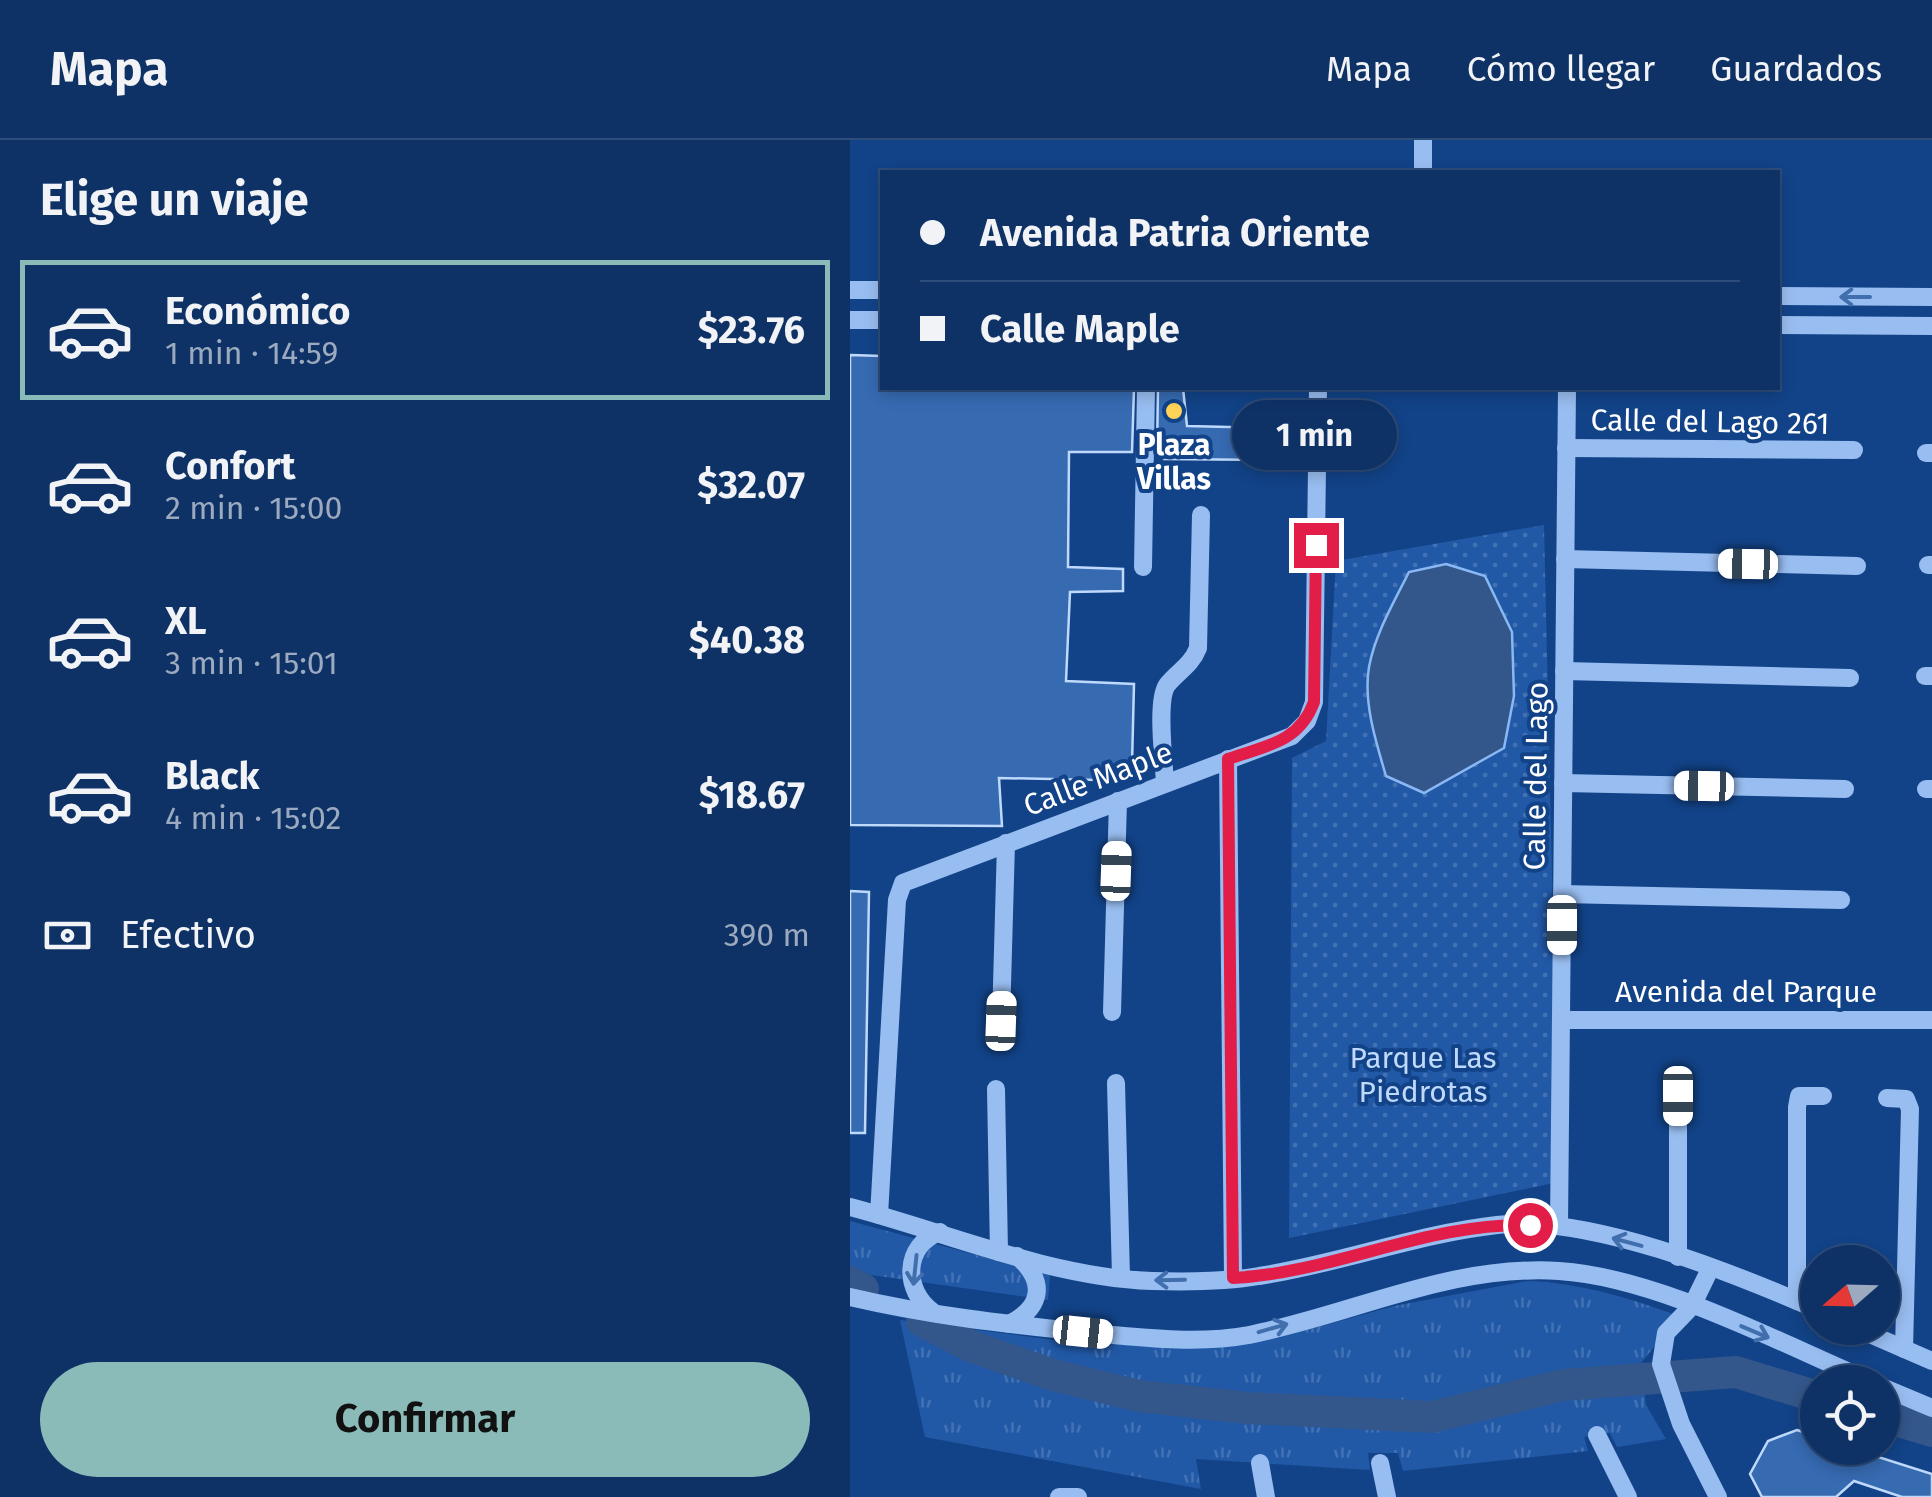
<!DOCTYPE html>
<html lang="es">
<head>
<meta charset="utf-8">
<style>
  :root { --surface:#0e3266; --page:#1c3e6f; --text:#f1f3f6; --muted:#9baabf; --line:#2e4d7a; --accent:#8bbbb9 }
  body { margin:0; font-family:"Fira Sans",sans-serif; background:var(--page); color:var(--text); height:100vh; display:flex; flex-direction:column; font-size:38px; white-space:nowrap }
  * { box-sizing:border-box; margin:0 }
  p { font-size:32px; color:var(--muted) }
  .icon { flex:none; width:55px; height:55px; fill:none; stroke:currentColor; stroke-width:2; stroke-linecap:round; stroke-linejoin:round }
  .map { position:relative; flex:1; overflow:hidden }
  .side { display:flex; flex-direction:column; background:var(--surface); width:850px }
  .side>* { flex:none }
  .banner { position:absolute; left:30px; top:30px; width:900px; height:220px; border-radius:0px; box-shadow:0 5px 15px #0003,0 0 0 2px var(--line); display:grid; align-content:center; height:220px; padding:0 40px; background:var(--surface) }
  .needle { width:65px; rotate:250deg }
  .controls { position:absolute; left:950px; top:1105px; display:grid; gap:20px }
  .controls a { display:grid; place-items:center; width:100px; height:100px; border-radius:50%; background:var(--surface); box-shadow:0 5px 15px #0003,0 0 0 2px var(--line); font-size:50px }
  .end { position:absolute; width:45px; height:45px; margin:-22px; border:12px solid #e11d48; background:#fff; box-shadow:0 0 0 5px #fff }
  .from { border-radius:50% }
  .bubble { position:absolute; height:70px; border-radius:35px; background:var(--surface); box-shadow:0 5px 15px #0003,0 0 0 2px var(--line); font-size:32px; font-weight:700; line-height:70px; text-align:center }
  .car { position:absolute; width:30px; height:60px; margin:-30px -15px; border-radius:12px; box-shadow:0 0 8px 2px #0007; background:linear-gradient(#fff 24%,#345 0 40%,#fff 0 76%,#345 0 86%,#fff 0) }
  .banner b { display:flex; align-items:center; gap:35px; height:95px; font-size:38px }
  .banner b+b { border-top:2px solid var(--line) }
  .banner i { width:25px; height:25px; background:var(--text) }
  ul { padding:0; list-style:none }
  li { display:flex; align-items:center; gap:30px; height:140px; margin:0 20px 15px; padding:0 20px; border:5px solid transparent; border-radius:0px }
  li div { flex:1 }
  li b { display:block; font-size:38px }
  li em { font-style:normal; font-weight:700 }
  li.active { border-color:var(--accent) }
  li>.icon { width:90px; height:90px; stroke-width:1.5 }
  h2 { padding:0 40px; font-size:45px; line-height:120px }
  .pay { display:flex; align-items:center; gap:25px; height:110px; padding:0 40px; font-size:38px }
  .pay p { margin-inline-start:auto }
  .cta { display:flex; gap:20px; margin-top:auto; padding:20px 40px }
  .cta a { flex:1; height:115px; border-radius:60px; background:var(--accent); color:#111; font-size:40px; font-weight:700; line-height:115px; text-align:center }
  header { display:flex; align-items:center; gap:60px; box-sizing:border-box; height:140px; padding:0 50px; background:var(--surface); border-bottom:2px solid var(--line) }
  header strong { font-size:48px }
  nav { display:flex; gap:55px; margin-inline-start:auto; font-size:35px }
  main { display:flex; flex:1; min-height:0 }
  .map>svg:first-child { display:block }
</style>
</head>
<body>
<header>
<strong>Mapa</strong>
<nav><a>Mapa</a><a>Cómo llegar</a><a>Guardados</a></nav>
</header>
<main>
<section class="side">
<h2>Elige un viaje</h2>
<ul>
<li class="active"><svg class="icon" aria-label="car" viewBox="0 0 24 24"><path d="M5 17H2v-5l4-1 3-4h7l3 4 3 1v5h-3M9 17h6M6 11h13"/><circle cx="7" cy="17" r="2"/><circle cx="17" cy="17" r="2"/></svg><div><b>Económico</b><p>1 min · 14:59</p></div><em>$23.76</em></li>
<li><svg class="icon" aria-label="car" viewBox="0 0 24 24"><path d="M5 17H2v-5l4-1 3-4h7l3 4 3 1v5h-3M9 17h6M6 11h13"/><circle cx="7" cy="17" r="2"/><circle cx="17" cy="17" r="2"/></svg><div><b>Confort</b><p>2 min · 15:00</p></div><em>$32.07</em></li>
<li><svg class="icon" aria-label="car" viewBox="0 0 24 24"><path d="M5 17H2v-5l4-1 3-4h7l3 4 3 1v5h-3M9 17h6M6 11h13"/><circle cx="7" cy="17" r="2"/><circle cx="17" cy="17" r="2"/></svg><div><b>XL</b><p>3 min · 15:01</p></div><em>$40.38</em></li>
<li><svg class="icon" aria-label="car" viewBox="0 0 24 24"><path d="M5 17H2v-5l4-1 3-4h7l3 4 3 1v5h-3M9 17h6M6 11h13"/><circle cx="7" cy="17" r="2"/><circle cx="17" cy="17" r="2"/></svg><div><b>Black</b><p>4 min · 15:02</p></div><em>$18.67</em></li>
</ul>
<div class="pay"><svg class="icon" aria-label="cash" viewBox="0 0 24 24"><path d="M3 7h18v10H3z"/><circle cx="12" cy="12" r="2"/></svg>Efectivo<p>390 m</p></div>
<div class="cta"><a>Confirmar</a></div>
</section>
<div class="map">
<svg width="1082" height="1357" viewBox="0 0 1082 1357">
  <defs>
    <pattern id="grass-tufts" width="24" height="20" patternUnits="userSpaceOnUse" patternTransform="scale(2.5)"><rect width="24" height="20" fill="#2159a7"/><path d="M3 7l-1-3M5 7V3M7 7l1-3M15 17l-1-3M17 17v-4M19 17l1-3" fill="none" stroke="#4272b4"/></pattern>
    <pattern id="park-dots" width="8" height="8" patternUnits="userSpaceOnUse" patternTransform="scale(2.5)"><rect width="8" height="8" fill="#2159a7"/><path d="M2 2h.1M6 6h.1" fill="none" stroke="#4272b4" stroke-width="1.8" stroke-linecap="round"/></pattern>
  </defs>
  <rect width="100%" height="100%" fill="#124388"/>
  <g fill="url(#grass-tufts)">
    <polygon points="0,1081 200,1135 198,1160 0,1132"/>
    <path d="M678,1141C731,1143 779,1158 829,1176L791,1223L796,1265L816,1299L767,1307L760,1293L734,1297L738,1311L553,1331L548,1313H518L520,1330L346,1319L351,1349L75,1297L50,1180L219,1202L386,1204L428,1198L544,1166Z"/>
  </g>
  <polygon fill="url(#park-dots)" points="694,385 709,1042 439,1098 442,618 476,601 486,421"/>
  <path fill="#33578b" stroke="#89b8f4" stroke-width="2.5" d="M596,424L635,436L662,492L664,556L654,608L574,653L536,636C526,602 513,562 519,527C525,494 544,462 559,432Z"/>
  <g fill="none" stroke-linecap="round" stroke-linejoin="round">
    <g stroke="#33578b" stroke-width="32">
      <polyline points="0,1142 13,1149"/>
      <polyline points="72,1181 123,1207 203,1235 289,1256 398,1268 582,1277 713,1245 886,1232 968,1257"/>
      <polyline points="1032,1276 1082,1291"/>
    </g>
  </g>
  <g fill="#366ab1" stroke="#bed9fc" stroke-width="2.5">
    <polygon points="0,215 32,216 32,248 284,248 282,312 219,312 218,427 273,429 273,451 220,452 216,541 284,544 282,625 249,640 149,638 152,686 0,685"/>
    <polygon points="308,248 333,248 337,286 426,288 426,320 314,319 314,311 307,311"/>
    <polygon points="0,751 19,752 15,993 0,993"/>
    <polygon points="947,1290 968,1297 968,1308 1000,1308 1082,1334 1082,1357 1052,1357 1004,1341 986,1357 912,1357 900,1334 918,1301"/>
  </g>
  <g fill="none" stroke-linecap="round" stroke-linejoin="round">
    <g stroke="#98bdf0" stroke-width="18">
      <polyline points="573,32 573,0"/>
      <polyline points="0,150 32,150"/>
      <polyline points="928,156 1082,157"/>
      <polyline points="0,180 32,180"/>
      <polyline points="928,185 1082,186"/>
      <polyline points="716,308 1004,310"/>
      <polyline points="1076,313 1082,313"/>
      <polyline points="715,419 1007,426"/>
      <polyline points="1078,425 1082,425"/>
      <polyline points="293,427 296,248"/>
      <polyline points="714,531 1000,538"/>
      <polyline points="1075,536 1082,536"/>
      <polyline points="378,619 383,1138"/>
      <path d="M315,643C314,621 306,561 317,545C328,531 341,526 348,508L351,375"/>
      <polyline points="713,643 995,649"/>
      <polyline points="1076,649 1082,649"/>
      <polyline points="712,754 991,760"/>
      <polyline points="262,872 268,661"/>
      <polyline points="711,880 1082,880"/>
      <polyline points="151,881 156,703"/>
      <polyline points="266,943 271,1137"/>
      <polyline points="146,949 149,1112"/>
      <polyline points="828,956 828,1117"/>
      <polyline points="1037,958 1056,959 1060,969 1054,1209"/>
      <path d="M0,1067C99,1093 199,1137 302,1141C337,1142 375,1142 409,1136C489,1124 566,1094 647,1085C739,1074 883,1133 968,1170"/>
      <polyline points="29,1075 47,760 53,743 442,596 457,581 464,562 468,248"/>
      <polyline points="709,1086 717,248"/>
      <polyline points="860,1129 842,1166 816,1193 811,1224 831,1284 868,1357"/>
      <path d="M0,1157C76,1175 155,1184 233,1192C287,1197 345,1205 399,1195C504,1174 600,1124 709,1131C807,1137 932,1204 1022,1242"/>
      <polyline points="947,1161 947,967 949,956 973,956"/>
      <path d="M83,1172C53,1151 53,1105 90,1092"/>
      <path d="M159,1184C193,1167 196,1141 167,1116"/>
      <polyline points="1006,1188 1082,1221"/>
      <polyline points="1032,1247 1082,1268"/>
      <polyline points="747,1295 778,1357"/>
      <polyline points="410,1323 416,1357"/>
      <polyline points="530,1323 537,1357"/>
      <polyline points="209,1357 228,1357"/>
    </g>
  </g>
  <defs><path id="oneway-shaft" d="M-6 0H5M1.5-3L5.5 0L1.5 3" fill="none" stroke-width="1.6" stroke-linecap="round" stroke-linejoin="round" transform="scale(2.5)"/></defs>
  <g stroke="#416eac">
    <use href="#oneway-shaft" transform="translate(1005 157) rotate(-180)"/>
    <use href="#oneway-shaft" transform="translate(777 1102) rotate(-165)"/>
    <use href="#oneway-shaft" transform="translate(65 1130) rotate(96)"/>
    <use href="#oneway-shaft" transform="translate(320 1140) rotate(179)"/>
    <use href="#oneway-shaft" transform="translate(423 1188) rotate(-16)"/>
    <use href="#oneway-shaft" transform="translate(905 1192) rotate(23)"/>
  </g>
  <g fill="none" stroke-linecap="round" stroke-linejoin="round">
    <path stroke="#e11d48" stroke-width="12" d="M466,405L464,562C449,603 415,606 378,619L383,1138C484,1133 578,1082 680,1085"/>
  </g>
  <circle fill="#ffd357" stroke="#124388" stroke-width="4" cx="324" cy="271" r="10"/>
  <g text-anchor="middle" dominant-baseline="central" stroke-width="8" stroke-linejoin="round" paint-order="stroke">
    <g font-size="30" fill="#fff" stroke="#124388">
      <text transform="translate(860 282) rotate(1)">Calle del Lago 261</text>
      <text transform="translate(686 636) rotate(-89)">Calle del Lago</text>
      <text transform="translate(248 639) rotate(-21)">Calle Maple</text>
      <text x="896" y="852">Avenida del Parque</text>
    </g>
    <g font-size="30" font-weight="bold" fill="#fff" stroke="#124388">
      <text x="324" y="305">Plaza<tspan x="324" dy="34">Villas</tspan></text>
    </g>
    <g font-size="30" fill="#bed9fc" stroke="#124388">
      <text x="573" y="918">Parque Las<tspan x="573" dy="34">Piedrotas</tspan></text>
    </g>
  </g>
</svg>
<div class="controls">
<a><svg class="needle" viewBox="-14 -14 28 28"><path d="M0-13l5 13h-10z" fill="#e53935"/><path d="M0 13l5-13h-10z" fill="#9baabf"/></svg></a>
<a><svg class="icon" aria-label="locate" viewBox="0 0 24 24"><circle cx="12" cy="12" r="6"/><path d="M12 2v4M12 18v4M2 12h4M18 12h4"/></svg></a>
</div>
<i class="end from" style="left:680px;top:1085px"></i>
<i class="end" style="left:466px;top:405px"></i>
<div class="bubble" style="left:382px;top:260px;width:165px">1 min</div>
<i class="car" style="left:898px;top:424px;rotate:271deg"></i>
<i class="car" style="left:854px;top:646px;rotate:271deg"></i>
<i class="car" style="left:266px;top:731px;rotate:2deg"></i>
<i class="car" style="left:712px;top:785px;rotate:180deg"></i>
<i class="car" style="left:151px;top:881px;rotate:2deg"></i>
<i class="car" style="left:828px;top:956px;rotate:180deg"></i>
<i class="car" style="left:233px;top:1192px;rotate:96deg"></i>
<div class="banner">
<b><i class="from"></i>Avenida Patria Oriente</b>
<b><i></i>Calle Maple</b>
</div>
</div>
</main>
</body>
</html>
